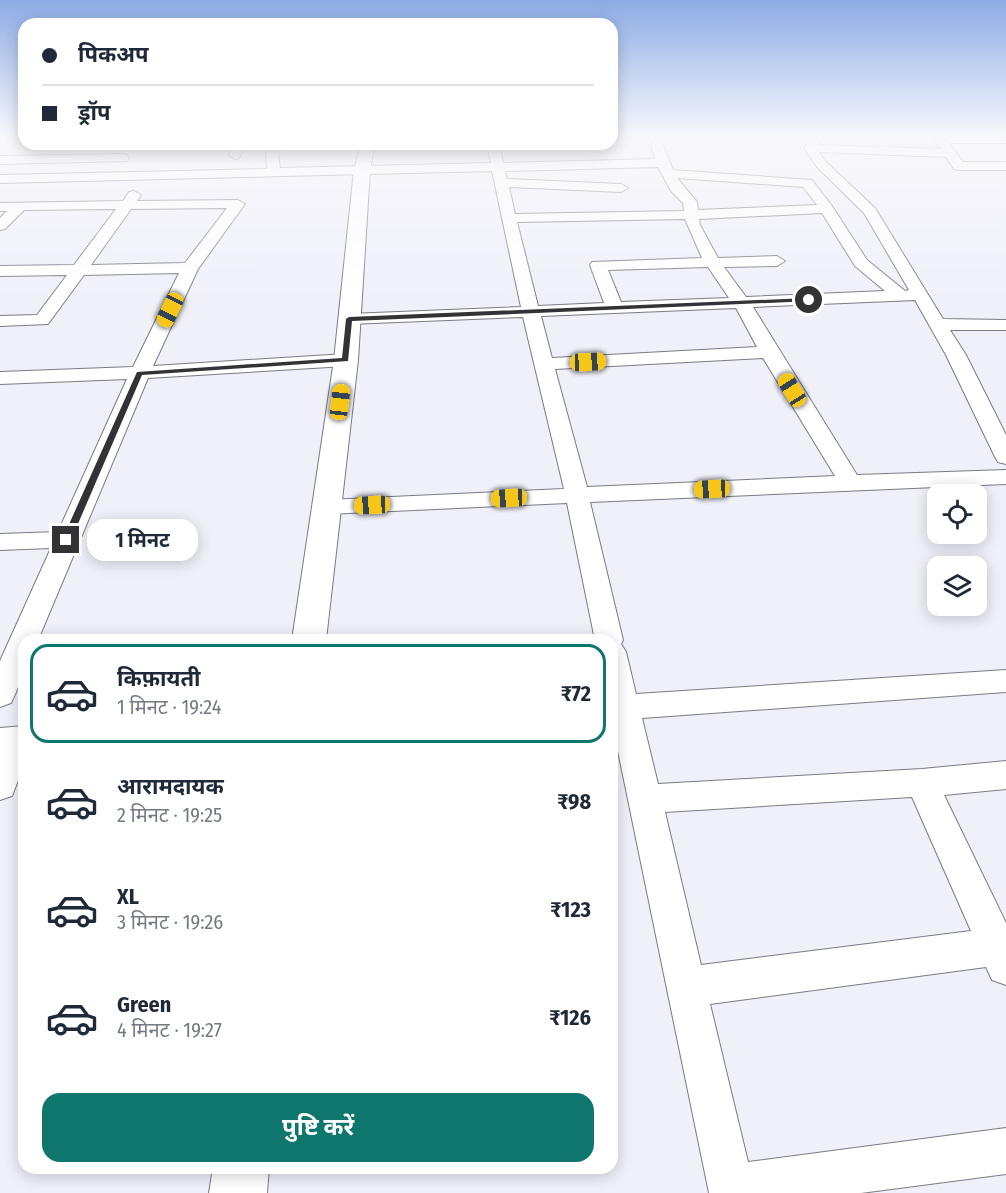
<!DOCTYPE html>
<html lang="hi">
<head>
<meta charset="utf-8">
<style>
  :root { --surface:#fff; --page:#f6f6f7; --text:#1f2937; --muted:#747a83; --line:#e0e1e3; --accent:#0f766e }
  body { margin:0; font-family:"Fira Sans Condensed","Noto Sans Devanagari",sans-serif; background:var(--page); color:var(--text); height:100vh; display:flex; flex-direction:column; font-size:22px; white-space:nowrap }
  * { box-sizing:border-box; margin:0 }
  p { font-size:20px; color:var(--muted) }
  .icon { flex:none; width:33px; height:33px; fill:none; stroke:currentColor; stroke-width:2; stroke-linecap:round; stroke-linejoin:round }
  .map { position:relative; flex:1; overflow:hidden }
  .drawer { position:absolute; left:18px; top:634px; width:600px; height:540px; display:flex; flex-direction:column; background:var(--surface); border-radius:18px; box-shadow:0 3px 15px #0003 }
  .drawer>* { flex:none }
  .top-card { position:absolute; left:18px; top:18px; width:600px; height:132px; border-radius:18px; box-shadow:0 3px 15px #0003; display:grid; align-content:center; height:132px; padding:0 24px; background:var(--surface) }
  .fabs { position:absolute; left:927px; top:484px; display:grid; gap:12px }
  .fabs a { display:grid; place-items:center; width:60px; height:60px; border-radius:12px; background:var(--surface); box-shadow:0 3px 15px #0003; font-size:30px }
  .end { position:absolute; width:27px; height:27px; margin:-14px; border:8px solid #333336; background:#fff; box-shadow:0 0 0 3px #fff }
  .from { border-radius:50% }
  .bubble { position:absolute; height:42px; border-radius:18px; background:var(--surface); box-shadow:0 3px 15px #0003; font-size:20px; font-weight:700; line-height:42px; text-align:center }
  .car { position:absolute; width:18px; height:36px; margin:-18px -9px; border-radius:8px; box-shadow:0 0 4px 2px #0007; background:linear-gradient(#f5c518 24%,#345 0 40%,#f5c518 0 76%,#345 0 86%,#f5c518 0) }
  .top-card b { display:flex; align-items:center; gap:21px; height:57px; font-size:22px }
  .top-card b+b { border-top:2px solid var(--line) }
  .top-card i { width:15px; height:15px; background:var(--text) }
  ul { padding:10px 0 0; list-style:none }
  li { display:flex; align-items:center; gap:18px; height:99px; margin:0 12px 9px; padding:0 12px; border:3px solid transparent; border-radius:18px }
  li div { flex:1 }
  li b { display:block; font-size:22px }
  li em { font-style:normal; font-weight:700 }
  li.current { border-color:var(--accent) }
  li>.icon { width:54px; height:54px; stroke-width:1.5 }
  .button { display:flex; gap:12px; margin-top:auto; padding:12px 24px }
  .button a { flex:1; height:69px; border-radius:18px; background:var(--accent); color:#fff; font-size:24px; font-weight:700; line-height:69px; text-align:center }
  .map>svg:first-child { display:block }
</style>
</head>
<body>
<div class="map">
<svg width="1006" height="1193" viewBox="0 0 1006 1193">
  <rect width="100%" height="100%" fill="#f0f0f9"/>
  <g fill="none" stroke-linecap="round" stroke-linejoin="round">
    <defs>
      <g id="street">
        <path d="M658,135H670L663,145L673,170L812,180L832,206L867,260L905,291L909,290L864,213L817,167L804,148L813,135H825L818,145L941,149L934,139L936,136L1006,135V143H949L963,162H1006V170H959L954,169L946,157L819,152L825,161L875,208L943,319L1006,320V330H950L966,355L1006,435V464L998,462L995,457L946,355L915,300L753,307L857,475L1006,470V484L590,502L623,640L621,644L626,652L636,694L1006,670V692L642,718L658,784L922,769L1006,761V789L944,795L1006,923V985L992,980L986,967L710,1004L748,1162L1006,1128V1174L861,1193H709L612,722V640H595L567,503L327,514L318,512L315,507L318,502L327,500L564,489L523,317L349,324L343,323L340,319L343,315L349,314L521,307L492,171L0,183V175L267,169L266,154L271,144H283L278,154L280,168L491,163L487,144H499L503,163L655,159L651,145ZM658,167L671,191L683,203L684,211L515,214L509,187L621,192L628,188L621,184L507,179L505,171ZM677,178L803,187L817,205L698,210L697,202ZM822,213L855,266L885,291L746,297L724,267L777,266L785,261L777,256L718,258L700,225L699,219ZM685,219L702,258L592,262L590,265L604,303L538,306L517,222ZM708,267L729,298L621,302L608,270ZM736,308L757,347L552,358L541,316ZM763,358L835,476L587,487L555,369ZM912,797L971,931L701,965L665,812Z"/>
        <polygon points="233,144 245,144 239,158 235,159 229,155"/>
        <polygon points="123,154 127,155 129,158 127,161 0,164 0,156"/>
        <path d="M134,191L141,195L137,201L238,200L245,204L198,269L153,366L346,354L353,356L356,360L353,364L346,366L148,378L38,640H24C24,666 23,680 11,703L0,707V661L51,548L0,550V534L58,532L127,379L0,384V372L133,367L179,273L84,275L48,324L0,326V316L37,315L67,275L0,276V266L74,265L116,209L24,210L5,229L0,230V218L7,211H0V203L123,201L129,192ZM227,208L185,263L91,265L131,209Z"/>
        <polygon points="16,730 24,733 24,765 12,796 0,800 0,743 5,734"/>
      </g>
      <g id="secondary">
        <polygon points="361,144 375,144 370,170 358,360 326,640 292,640 334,360 354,170"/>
        <polygon points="24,726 24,758 0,760 0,728"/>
        <polygon points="213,1168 269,1168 267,1193 209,1193"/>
      </g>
    </defs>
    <use href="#street" stroke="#7a7a82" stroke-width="2"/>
    <use href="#secondary" stroke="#7a7a82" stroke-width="2"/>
    <use href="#street" fill="#fff" fill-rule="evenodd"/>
    <use href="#secondary" fill="#fff" fill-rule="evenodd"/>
  </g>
  <linearGradient id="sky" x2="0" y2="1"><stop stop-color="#8cabe5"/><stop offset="0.45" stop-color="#f8f8fc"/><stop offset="1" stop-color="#f8f8fc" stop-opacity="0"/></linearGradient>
  <rect width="1006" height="302" fill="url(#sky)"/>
  <polygon fill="#333336" points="809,298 812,301 352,321 348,361 142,375 71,540 66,542 62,540 137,372 342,358 346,319 349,317"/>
</svg>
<div class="fabs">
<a><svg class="icon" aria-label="locate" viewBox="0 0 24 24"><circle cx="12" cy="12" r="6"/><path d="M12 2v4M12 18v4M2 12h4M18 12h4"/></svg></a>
<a><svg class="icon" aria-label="layers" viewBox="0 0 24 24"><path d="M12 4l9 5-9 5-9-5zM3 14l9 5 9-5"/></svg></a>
</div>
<i class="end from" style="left:809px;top:300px"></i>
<i class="end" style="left:66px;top:540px"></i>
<div class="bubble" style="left:87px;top:519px;width:111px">1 मिनट</div>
<i class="car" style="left:170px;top:310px;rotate:206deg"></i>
<i class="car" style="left:588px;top:362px;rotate:87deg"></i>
<i class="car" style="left:792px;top:390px;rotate:328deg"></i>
<i class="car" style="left:340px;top:402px;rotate:7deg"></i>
<i class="car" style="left:712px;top:489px;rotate:267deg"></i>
<i class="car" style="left:509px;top:498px;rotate:267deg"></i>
<i class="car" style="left:372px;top:505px;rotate:267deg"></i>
<div class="top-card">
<b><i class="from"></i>पिकअप</b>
<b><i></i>ड्रॉप</b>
</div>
<section class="drawer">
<ul>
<li class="current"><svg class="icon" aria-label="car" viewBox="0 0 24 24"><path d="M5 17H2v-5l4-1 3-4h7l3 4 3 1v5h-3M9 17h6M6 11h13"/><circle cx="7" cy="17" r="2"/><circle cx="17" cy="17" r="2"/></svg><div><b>किफ़ायती</b><p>1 मिनट · 19:24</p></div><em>₹72</em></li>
<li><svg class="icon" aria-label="car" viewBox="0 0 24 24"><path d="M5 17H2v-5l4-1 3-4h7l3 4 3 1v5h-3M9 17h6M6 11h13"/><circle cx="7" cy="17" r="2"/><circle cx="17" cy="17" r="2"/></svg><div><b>आरामदायक</b><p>2 मिनट · 19:25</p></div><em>₹98</em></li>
<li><svg class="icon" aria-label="car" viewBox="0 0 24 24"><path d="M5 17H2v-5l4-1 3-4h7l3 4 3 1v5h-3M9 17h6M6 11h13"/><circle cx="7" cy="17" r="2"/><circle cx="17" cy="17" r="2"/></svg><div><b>XL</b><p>3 मिनट · 19:26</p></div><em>₹123</em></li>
<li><svg class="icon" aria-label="car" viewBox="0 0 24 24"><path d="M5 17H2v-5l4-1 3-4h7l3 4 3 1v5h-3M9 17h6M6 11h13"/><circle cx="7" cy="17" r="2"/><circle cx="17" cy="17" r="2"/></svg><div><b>Green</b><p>4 मिनट · 19:27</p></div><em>₹126</em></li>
</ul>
<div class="button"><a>पुष्टि करें</a></div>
</section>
</div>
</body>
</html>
